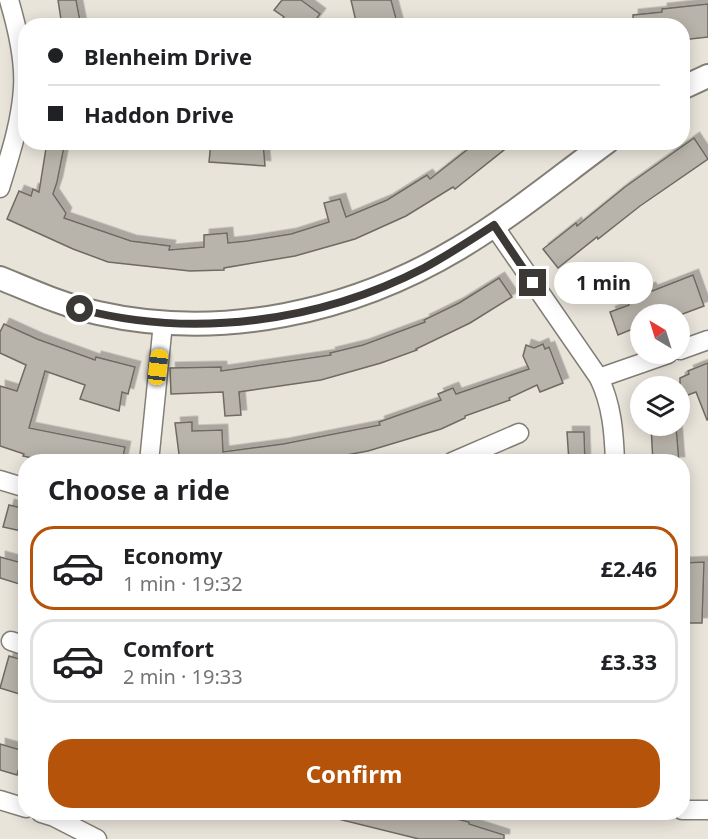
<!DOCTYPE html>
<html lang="en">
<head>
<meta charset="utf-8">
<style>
  :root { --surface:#fff; --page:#f6f6f6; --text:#202124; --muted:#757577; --line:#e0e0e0; --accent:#b45309 }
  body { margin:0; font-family:"Noto Sans",sans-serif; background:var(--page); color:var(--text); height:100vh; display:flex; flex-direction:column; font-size:22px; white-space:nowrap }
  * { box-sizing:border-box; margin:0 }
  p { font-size:20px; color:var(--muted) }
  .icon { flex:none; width:33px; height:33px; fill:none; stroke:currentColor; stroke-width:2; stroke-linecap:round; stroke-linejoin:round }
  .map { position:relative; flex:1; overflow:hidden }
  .panel { position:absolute; left:18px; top:454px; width:672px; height:366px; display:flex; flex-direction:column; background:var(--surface); border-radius:24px; box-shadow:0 3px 15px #0003 }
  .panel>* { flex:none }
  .hud { position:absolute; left:18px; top:18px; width:672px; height:132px; border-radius:24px; box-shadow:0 3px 15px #0003; display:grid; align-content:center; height:132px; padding:0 30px; background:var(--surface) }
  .needle { width:39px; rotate:322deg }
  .controls { position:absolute; left:630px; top:304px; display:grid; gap:12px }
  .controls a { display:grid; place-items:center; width:60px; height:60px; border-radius:50%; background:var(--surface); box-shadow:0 3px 15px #0003; font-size:30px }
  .end { position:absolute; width:27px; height:27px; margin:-14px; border:8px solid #3b3835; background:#fff; box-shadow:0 0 0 3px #fff }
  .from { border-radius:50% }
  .bubble { position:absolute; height:42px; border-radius:21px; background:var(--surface); box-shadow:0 3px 15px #0003; font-size:20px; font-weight:700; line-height:42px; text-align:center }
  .car { position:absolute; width:18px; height:36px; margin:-18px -9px; border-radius:8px; box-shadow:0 0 4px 2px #0007; background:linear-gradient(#f5c518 24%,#345 0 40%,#f5c518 0 76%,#345 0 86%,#f5c518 0) }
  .hud b { display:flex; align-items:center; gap:21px; height:57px; font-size:22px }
  .hud b+b { border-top:2px solid var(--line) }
  .hud i { width:15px; height:15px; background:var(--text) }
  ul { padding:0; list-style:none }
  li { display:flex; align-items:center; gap:18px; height:84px; margin:0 12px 9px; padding:0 18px; border:3px solid var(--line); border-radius:24px }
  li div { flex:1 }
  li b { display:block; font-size:22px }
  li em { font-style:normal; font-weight:700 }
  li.current { border-color:var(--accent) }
  li>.icon { width:54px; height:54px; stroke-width:1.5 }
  h2 { padding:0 30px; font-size:27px; line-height:72px }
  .primary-button { display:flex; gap:12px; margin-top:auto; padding:12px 30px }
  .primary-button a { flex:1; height:69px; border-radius:24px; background:var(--accent); color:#fff; font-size:24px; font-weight:700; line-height:69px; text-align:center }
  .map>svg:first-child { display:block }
</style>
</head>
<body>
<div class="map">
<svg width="708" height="839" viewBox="0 0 708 839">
  <defs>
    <filter id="shadow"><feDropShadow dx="5.5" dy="-5.5" stdDeviation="0" flood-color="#0004"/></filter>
  </defs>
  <rect width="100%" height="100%" fill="#e9e4da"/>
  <g fill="#b9b4ab" stroke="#6f6a62" stroke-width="1.5" filter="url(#shadow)">
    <polygon points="58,0 76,0 81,26 62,26"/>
    <polygon points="282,0 301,0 320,14 311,26 277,26 284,17 274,10"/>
    <polygon points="351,0 391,0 398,26 357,26"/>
    <polygon points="708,4 708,37 682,40 682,26 633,26 633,15 662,12 662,9"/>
    <polygon points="694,138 708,159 640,206 598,239 597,237 558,268 543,249 576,223 577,226 625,187"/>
    <polygon points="47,142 65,142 57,182 53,194 66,213 64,218 131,241 170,246 169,250 204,247 204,235 227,233 228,243 247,241 291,234 329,222 324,203 340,199 346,217 387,200 427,175 430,179 477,142 514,142 455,189 453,187 406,216 355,239 295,256 224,268 224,270 190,271 108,262 73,249 7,219 19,191 31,196 33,189 39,192"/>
    <polygon points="211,142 263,142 265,166 209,162"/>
    <polygon points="693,275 704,306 680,315 640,315 640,326 618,335 610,312 629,305 625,297 650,288 652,291"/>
    <polygon points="499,278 512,297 470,323 416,349 417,350 381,363 321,380 239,392 241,415 225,416 223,392 171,394 170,368 221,367 221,371 331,355 330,353 363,345 425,322 424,320 459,303"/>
    <polygon points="4,324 37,339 95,360 96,357 135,367 128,394 122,392 119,411 80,399 85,385 45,371 29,428 125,447 122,462 50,462 23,456 24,454 0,446 0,386 17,391 26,365 0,353 0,332"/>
    <polygon points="543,344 545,349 549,347 563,383 540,392 537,385 509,398 510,400 465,416 465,418 441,429 368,451 309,462 180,462 175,423 192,422 192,431 222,430 223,452 283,444 380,425 379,422 441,400 438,394 453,388 456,394 529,369 523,356 526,345 534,348"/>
    <polygon points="708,363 708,420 707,420 696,392 680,398 680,378 689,374 688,371"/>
    <polygon points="651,426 676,426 679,462 653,462"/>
    <polygon points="567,432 584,432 585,462 569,462"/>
    <polygon points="9,505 26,509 26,532 3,527"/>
    <polygon points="0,557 26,564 26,586 0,578"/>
    <polygon points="704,562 702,623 682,623 682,563"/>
    <polygon points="9,656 26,661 26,696 0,688"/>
    <polygon points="0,744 24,751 17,775 0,770"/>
    <polygon points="339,813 432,813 469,822 469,824 504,835 504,839 419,839 338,819"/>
  </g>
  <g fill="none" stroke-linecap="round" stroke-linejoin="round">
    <defs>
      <g id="minor">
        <path d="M0,188C10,155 21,122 23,88C25,59 17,27 9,0"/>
        <path d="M494,226L599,378C612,405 614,433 615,462"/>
        <polyline points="680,350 708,340"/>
        <polyline points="599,378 668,354"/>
        <polyline points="149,462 163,323"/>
        <polyline points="452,462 519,433"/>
        <polyline points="0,480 26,488"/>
        <polyline points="11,641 26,646"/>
        <polyline points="0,800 26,808"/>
        <polyline points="682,810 708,810"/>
        <polyline points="41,813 54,817 97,839"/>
      </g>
      <g id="tertiary">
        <polyline points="682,88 708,76"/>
        <path d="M0,278C32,291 65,306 98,313C222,341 352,312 459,248C511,217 558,178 607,142"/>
      </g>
    </defs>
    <use href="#minor" stroke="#837e75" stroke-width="21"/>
    <use href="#tertiary" stroke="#837e75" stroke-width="26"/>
    <use href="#minor" stroke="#fff" stroke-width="18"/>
    <use href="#tertiary" stroke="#fff" stroke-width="22"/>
  </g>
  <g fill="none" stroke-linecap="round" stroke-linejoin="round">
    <path stroke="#3b3835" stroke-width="8" d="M80,309C193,339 320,322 424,268C448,255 471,240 494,225L533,283"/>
  </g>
</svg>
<div class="controls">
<a><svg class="needle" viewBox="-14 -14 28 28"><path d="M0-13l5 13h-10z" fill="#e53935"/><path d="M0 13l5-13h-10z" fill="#757577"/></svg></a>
<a><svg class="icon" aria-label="layers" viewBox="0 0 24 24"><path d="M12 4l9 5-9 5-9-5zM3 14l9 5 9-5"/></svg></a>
</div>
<i class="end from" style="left:80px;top:309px"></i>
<i class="end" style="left:533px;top:283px"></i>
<div class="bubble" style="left:554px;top:262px;width:99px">1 min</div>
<i class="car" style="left:158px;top:367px;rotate:7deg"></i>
<div class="hud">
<b><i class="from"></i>Blenheim Drive</b>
<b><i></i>Haddon Drive</b>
</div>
<section class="panel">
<h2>Choose a ride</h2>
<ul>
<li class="current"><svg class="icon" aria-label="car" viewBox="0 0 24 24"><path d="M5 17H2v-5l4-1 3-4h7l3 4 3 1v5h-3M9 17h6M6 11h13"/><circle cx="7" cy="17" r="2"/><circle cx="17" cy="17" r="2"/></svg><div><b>Economy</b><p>1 min · 19:32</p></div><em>£2.46</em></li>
<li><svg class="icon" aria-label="car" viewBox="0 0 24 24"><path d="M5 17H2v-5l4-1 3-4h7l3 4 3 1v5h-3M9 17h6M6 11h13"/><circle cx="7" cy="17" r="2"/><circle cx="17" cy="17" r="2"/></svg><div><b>Comfort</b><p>2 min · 19:33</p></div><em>£3.33</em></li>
</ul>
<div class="primary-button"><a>Confirm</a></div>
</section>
</div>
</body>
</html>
